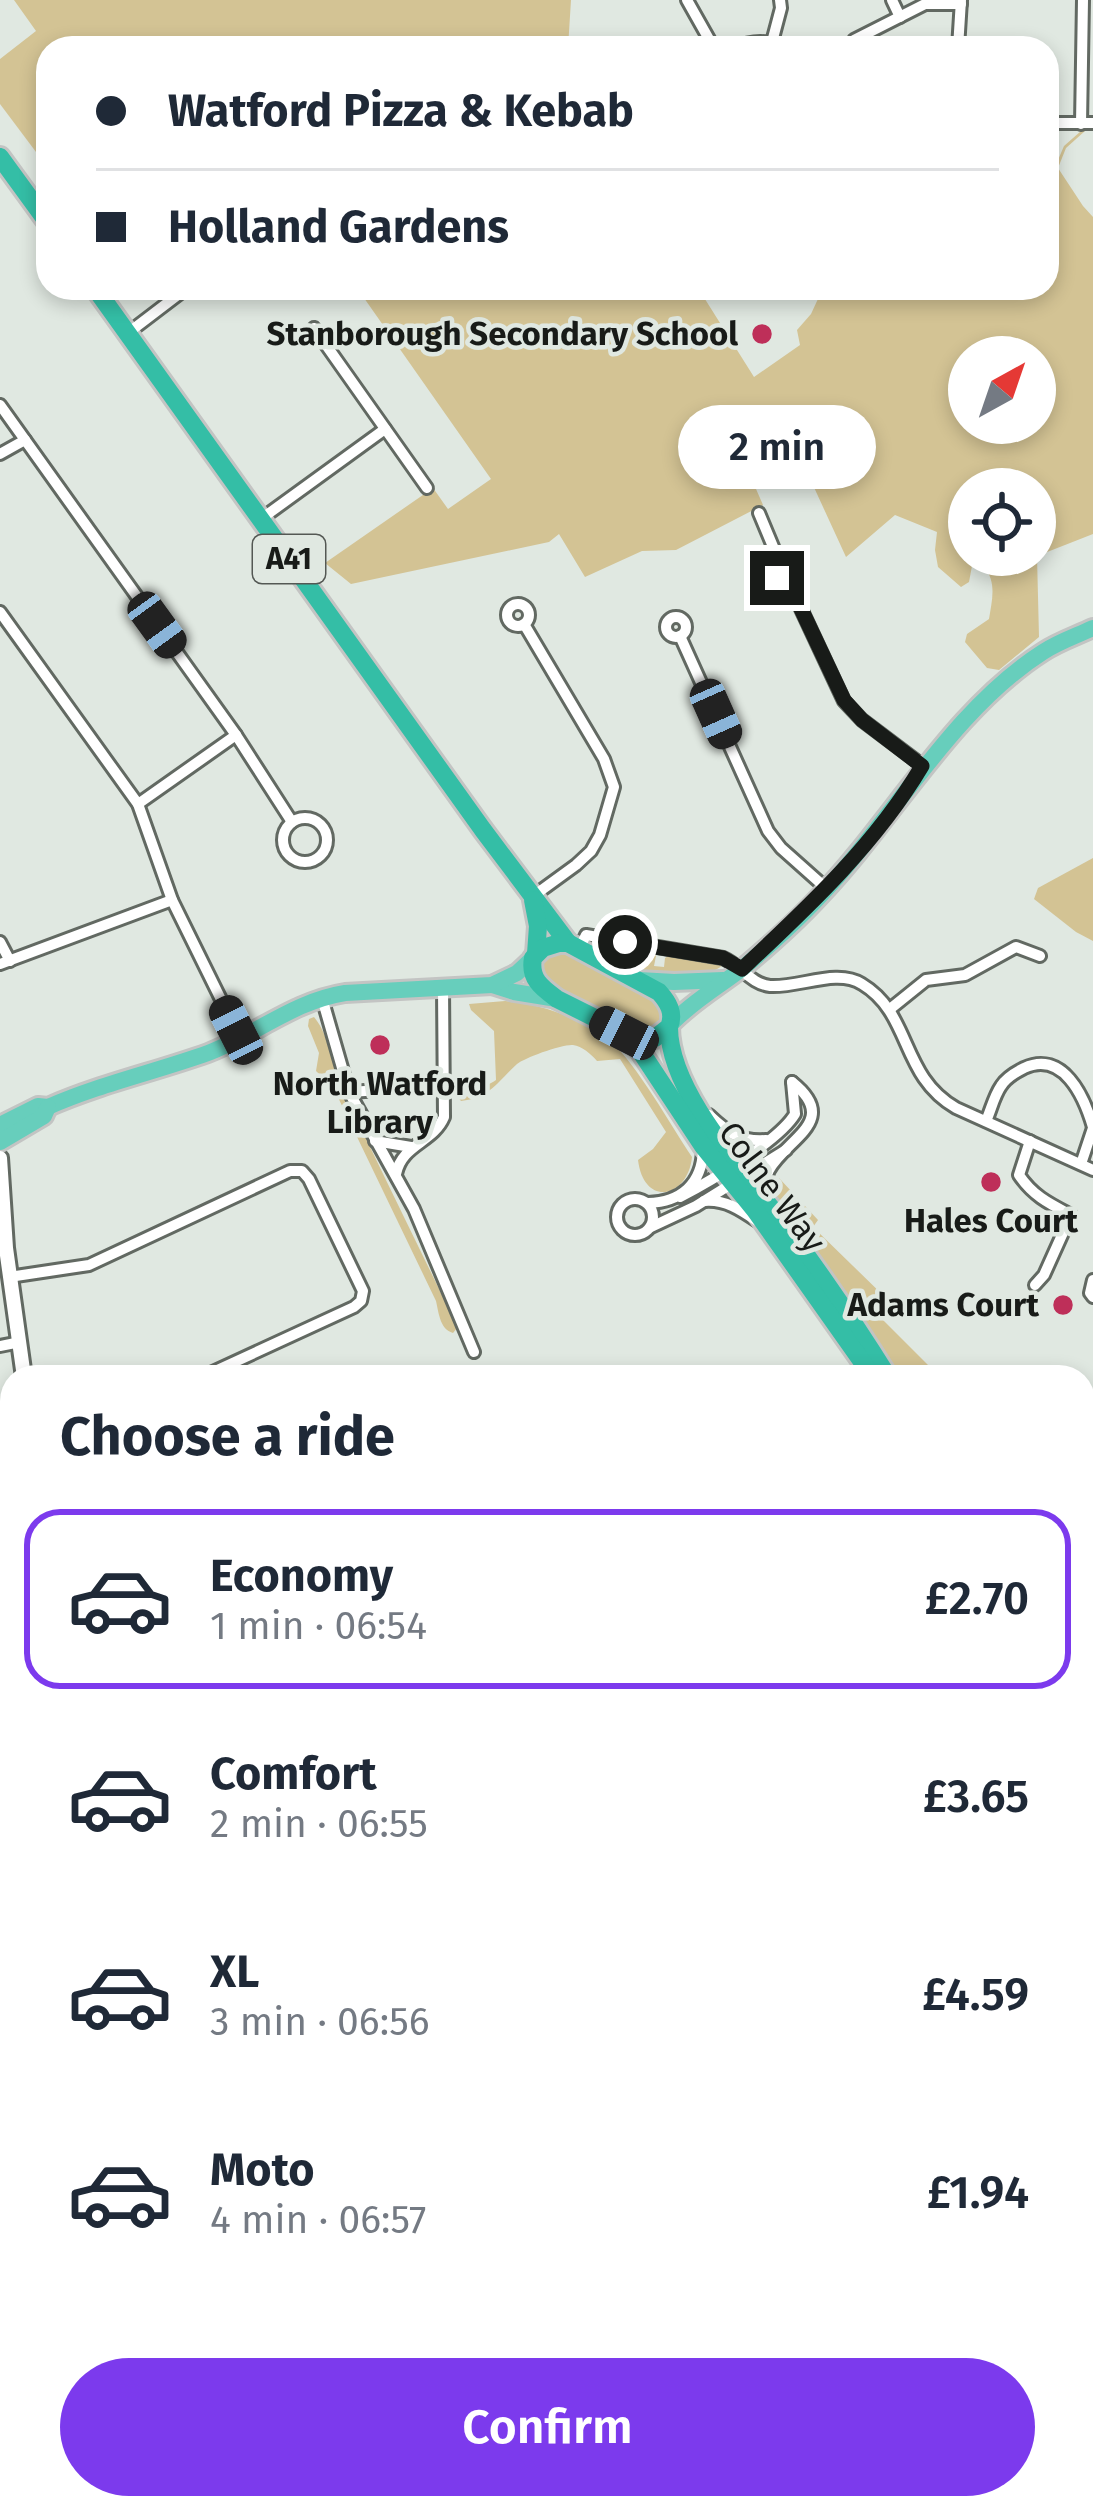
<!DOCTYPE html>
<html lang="en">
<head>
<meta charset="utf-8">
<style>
  :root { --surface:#fff; --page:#f2f2f3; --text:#1f2937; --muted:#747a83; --line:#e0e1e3; --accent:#7c3aed }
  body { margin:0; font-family:"Fira Sans",sans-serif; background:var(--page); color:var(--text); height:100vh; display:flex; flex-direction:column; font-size:45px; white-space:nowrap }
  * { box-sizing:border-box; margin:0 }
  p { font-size:39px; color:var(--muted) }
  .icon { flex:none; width:66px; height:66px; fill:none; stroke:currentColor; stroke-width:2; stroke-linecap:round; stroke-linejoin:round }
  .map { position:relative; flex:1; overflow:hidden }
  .side { position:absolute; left:0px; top:1365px; width:1095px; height:1155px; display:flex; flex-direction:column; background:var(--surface); border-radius:36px 36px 0 0; box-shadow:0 6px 18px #0003 }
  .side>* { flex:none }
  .top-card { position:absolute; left:36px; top:36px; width:1023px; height:264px; border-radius:36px; box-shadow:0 6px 18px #0003; display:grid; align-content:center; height:264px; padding:0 60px; background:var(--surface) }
  .needle { width:78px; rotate:40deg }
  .fabs { position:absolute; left:948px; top:336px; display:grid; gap:24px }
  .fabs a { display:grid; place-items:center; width:108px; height:108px; border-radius:50%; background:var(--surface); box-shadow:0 6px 18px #0003; font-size:60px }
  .end { position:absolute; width:54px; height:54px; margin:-27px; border:15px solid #181b18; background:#fff; box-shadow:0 0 0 6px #fff }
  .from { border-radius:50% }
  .bubble { position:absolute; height:84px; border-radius:42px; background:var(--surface); box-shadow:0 6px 18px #0003; font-size:39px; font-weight:600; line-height:84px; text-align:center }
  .car { position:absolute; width:36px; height:72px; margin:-36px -18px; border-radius:15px; box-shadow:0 0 9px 3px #0007; background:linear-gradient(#222 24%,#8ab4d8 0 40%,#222 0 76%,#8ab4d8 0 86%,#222 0) }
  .top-card b { display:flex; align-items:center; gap:42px; height:114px; font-size:45px }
  .top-card b+b { border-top:3px solid var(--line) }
  .top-card i { width:30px; height:30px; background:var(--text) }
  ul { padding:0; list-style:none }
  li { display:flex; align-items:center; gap:36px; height:180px; margin:0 24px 18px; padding:0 36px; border:6px solid transparent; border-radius:36px }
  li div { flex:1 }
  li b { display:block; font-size:45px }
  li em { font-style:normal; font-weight:600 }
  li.current { border-color:var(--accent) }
  li>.icon { width:108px; height:108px; stroke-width:1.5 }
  h2 { padding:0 60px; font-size:54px; line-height:144px }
  .action { display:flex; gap:24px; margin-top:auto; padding:24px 60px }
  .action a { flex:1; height:138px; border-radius:72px; background:var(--accent); color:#fff; font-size:48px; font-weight:600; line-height:138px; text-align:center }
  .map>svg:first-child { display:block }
</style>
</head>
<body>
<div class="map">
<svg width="1093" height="2519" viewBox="0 0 1093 2519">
  <rect width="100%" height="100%" fill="#e0e8e1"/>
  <g fill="#d3c394" fill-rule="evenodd">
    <polygon points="14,0 571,0 568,48 48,48 48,168 0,104 0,59 36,31"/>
    <path d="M1081,131H1085L1066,148L1058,168L1083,206L1093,217V534L1037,556L1039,637L999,670L987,668L965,642L967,634L989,619C992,600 997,582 984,567L972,566L969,582L961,587L938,567L935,550L937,532L895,515L846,557L812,483L796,489L784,466L753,482L763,505L676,550L642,551L585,577L559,534L549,542L351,584L325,563L433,488L448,509L491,479L357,288H698L754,377L800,345L797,330L811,314L823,288H1047V173L1055,167L1064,146ZM969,357H1035V423H969ZM969,489H1035V555H969Z"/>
    <polygon points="1093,858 1093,941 1076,932 1034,899 1038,888"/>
    <path d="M596,941L650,949L656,956L654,966L664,967L665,958L672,954L723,965C712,974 701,974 686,975C644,977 628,967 592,947Z"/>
    <polygon points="559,950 567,951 655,996 663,1015 659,1024 641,1032 546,985 540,966 544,958"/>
    <path d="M505,1001C541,1004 582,1018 610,1041C637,1064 671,1126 692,1157C688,1198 644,1208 638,1160L653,1149L666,1132L620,1059L597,1061C591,1054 582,1046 573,1045C562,1044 524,1058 517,1064C497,1082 491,1097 461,1101L457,1096C466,1085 485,1089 496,1080L494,1031L471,1010L469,1004Z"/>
    <path d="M314,1017C330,1036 331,1064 341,1086C378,1165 417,1243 455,1322L457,1328L453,1333C440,1329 439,1314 436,1301L333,1087L316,1071L319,1053L308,1026L309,1019Z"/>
    <polygon points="775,1178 779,1178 818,1220 813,1227 891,1303 891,1307 881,1318 940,1377 904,1377 891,1363 776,1200 773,1188"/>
    <polygon points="1093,1528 1093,1787 1083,1757 1083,1533"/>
    <path d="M1083,1878C1093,1943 1093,2038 1093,2106L1083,2047Z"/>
  </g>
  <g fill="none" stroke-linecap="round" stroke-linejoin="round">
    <defs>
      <g id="minor">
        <polyline points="687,0 714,48"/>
        <polyline points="892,0 900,17"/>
        <polyline points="854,40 925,4 961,4"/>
        <polyline points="772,42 781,8 780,0"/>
        <path d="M734,48C752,40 769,40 787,48"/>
        <polyline points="958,48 961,0"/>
        <polyline points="1047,123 1093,123"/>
        <polyline points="1081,124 1083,0"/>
        <polyline points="314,328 427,488"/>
        <polyline points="128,333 187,288"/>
        <polyline points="0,405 236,735 292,822"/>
        <polyline points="0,454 25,440"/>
        <polyline points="759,513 779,561"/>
        <polyline points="261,519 385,429"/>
        <circle cx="784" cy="571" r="11"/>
        <polyline points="788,581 844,701 862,720 923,766"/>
        <circle cx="518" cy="615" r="11"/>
        <polyline points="0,612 138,804 172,900 240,1038"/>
        <circle cx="676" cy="627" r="10"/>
        <polyline points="524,624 604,759 614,787 600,835 591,851 576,865 532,897"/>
        <polyline points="680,636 768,831 781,848 827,889"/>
        <polyline points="138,804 236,735"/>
        <circle cx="305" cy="840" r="22"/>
        <polyline points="0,942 10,961"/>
        <path d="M579,949L586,935L723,958C740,965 751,984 770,986C799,988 837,968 862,984C912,1014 900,1076 956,1108L1093,1170"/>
        <polyline points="0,964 172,900"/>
        <polyline points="322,998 349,1092 414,1209 474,1352"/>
        <polyline points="890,1009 926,980 965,975 1016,947 1040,956"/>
        <polyline points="349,1092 445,1086"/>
        <path d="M709,1115C727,1132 740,1142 766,1140"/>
        <path d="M986,1121C991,1110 994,1096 1001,1086C1006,1078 1016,1072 1024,1068C1063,1050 1084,1096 1093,1127"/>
        <polyline points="375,1141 411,1147"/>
        <path d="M1030,1141L1019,1175C1033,1196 1050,1204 1071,1215L1044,1275L1035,1285"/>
        <polyline points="1081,1164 1093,1128"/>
        <path d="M396,1174C402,1144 433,1143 444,1117L443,988"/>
        <path d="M680,1197C709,1182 779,1141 795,1114L792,1082"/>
        <circle cx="635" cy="1217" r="18"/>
        <path d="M766,1199C765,1188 764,1179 769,1170C787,1138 841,1121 792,1082"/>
        <path d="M704,1201C725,1199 741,1210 757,1221"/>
        <path d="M648,1203C681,1202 702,1184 703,1150"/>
        <polyline points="651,1227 696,1206 786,1150"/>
        <polyline points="9,1277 89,1265 290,1171 302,1171 309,1179 363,1291 361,1301 354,1307 202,1377"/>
        <polyline points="1093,1280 1090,1293 1093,1297"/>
        <polyline points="0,1346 20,1342"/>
        <polyline points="0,1652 12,1646"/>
        <polyline points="0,1754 12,1748"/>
        <polyline points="0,1850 12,1845"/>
        <polyline points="0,2115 12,2110"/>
        <polyline points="1083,2195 1093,2192"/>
        <polyline points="0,2249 12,2244"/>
        <polyline points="0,2388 12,2383"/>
        <polyline points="194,2508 199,2519"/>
        <polyline points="1003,2508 1004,2519"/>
        <polyline points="30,2519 65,2508"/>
        <polyline points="462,2519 499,2508"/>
        <polyline points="887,2519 923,2508"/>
      </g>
      <g id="tertiary">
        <polyline points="0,1158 6,1248 24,1377"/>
        <polyline points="343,2508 347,2519"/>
      </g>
      <g id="primary">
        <polyline points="639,980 674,982 723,980"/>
        <polyline points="492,985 514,992 557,999"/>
        <path d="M671,1024C693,1001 720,986 744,967C770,945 796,922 819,897C893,820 952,710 1043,652C1058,642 1076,636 1093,628"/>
        <path d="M0,1125L38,1106L48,1107C100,1084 155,1072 208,1053C255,1035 294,1001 345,993L492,985L517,973L533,958"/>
        <polyline points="0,1142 44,1116 48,1107"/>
      </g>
      <g id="trunk">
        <polyline points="0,157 48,223"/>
        <polyline points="95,288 483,830 568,943"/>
        <polyline points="533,900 538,926 536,954"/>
        <path d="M559,943H568L659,992C668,1002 675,1013 669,1027L655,1038L633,1037L557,999C542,988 529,979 533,958L543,948Z"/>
        <path d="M669,1027C669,1095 750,1178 789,1231C824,1279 857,1327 888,1377"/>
        <polyline points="624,1033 639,1049 703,1146 755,1210 873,1377"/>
        <polyline points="1083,1792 1093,1832"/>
      </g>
    </defs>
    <use href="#minor" stroke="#626962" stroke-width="16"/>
    <use href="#tertiary" stroke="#626962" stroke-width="20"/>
    <use href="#primary" stroke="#c3c4c3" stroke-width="22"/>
    <use href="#trunk" stroke="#c3c4c3" stroke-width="24"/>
    <use href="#minor" stroke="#fff" stroke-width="10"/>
    <use href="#tertiary" stroke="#fff" stroke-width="14"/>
    <use href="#primary" stroke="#67cebc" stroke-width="16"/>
    <use href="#trunk" stroke="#34bea6" stroke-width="18"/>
    <g stroke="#353935" stroke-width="3" stroke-dasharray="15 15" stroke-linecap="butt">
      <polyline points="1083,1514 1093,1509"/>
      <polyline points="0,2029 12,2023"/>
    </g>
  </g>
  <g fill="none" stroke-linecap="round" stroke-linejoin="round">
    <path stroke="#181b18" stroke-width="15" d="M625,942L723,958L742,969C808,907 875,845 922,766L862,720L844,700L788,581L777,578"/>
  </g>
  <g fill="#be2f59" stroke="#e0e8e1" stroke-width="4.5">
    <circle cx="762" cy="334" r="12"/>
    <circle cx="380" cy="1045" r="12"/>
    <circle cx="991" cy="1182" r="12"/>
    <circle cx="1063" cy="1305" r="12"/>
  </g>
  <g text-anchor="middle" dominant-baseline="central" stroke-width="9" stroke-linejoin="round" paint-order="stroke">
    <rect fill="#e0e8e1" stroke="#545854" stroke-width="3" x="253" y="535" width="72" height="48" rx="9"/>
    <g font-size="30" font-weight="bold" fill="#181b18">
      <text x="289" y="559">A41</text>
    </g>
    <g font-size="33" font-weight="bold" fill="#181b18" stroke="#e0e8e1" text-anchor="end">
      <text x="738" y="334">Stanborough Secondary School</text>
      <text x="380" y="1084" text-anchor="middle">North Watford<tspan x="380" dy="38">Library</tspan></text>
      <text x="991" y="1221" text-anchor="middle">Hales Court</text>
      <text x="1039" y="1305">Adams Court</text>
    </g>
    <g font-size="33" fill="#181b18" stroke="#e0e8e1">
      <text transform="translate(772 1187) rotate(53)">Colne Way</text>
    </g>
  </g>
</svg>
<div class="fabs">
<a><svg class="needle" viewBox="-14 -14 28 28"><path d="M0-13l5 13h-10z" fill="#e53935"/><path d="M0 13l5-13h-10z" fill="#747a83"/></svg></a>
<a><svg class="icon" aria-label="locate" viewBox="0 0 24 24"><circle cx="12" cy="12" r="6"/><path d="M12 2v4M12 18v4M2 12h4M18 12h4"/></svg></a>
</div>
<i class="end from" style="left:625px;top:942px"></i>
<i class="end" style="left:777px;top:578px"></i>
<div class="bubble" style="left:678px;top:405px;width:198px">2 min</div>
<i class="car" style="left:157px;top:625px;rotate:144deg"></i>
<i class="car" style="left:716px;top:714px;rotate:156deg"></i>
<i class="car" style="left:236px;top:1030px;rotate:333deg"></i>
<i class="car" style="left:624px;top:1033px;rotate:297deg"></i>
<div class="top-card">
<b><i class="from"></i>Watford Pizza &amp; Kebab</b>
<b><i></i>Holland Gardens</b>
</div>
<section class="side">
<h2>Choose a ride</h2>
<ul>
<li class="current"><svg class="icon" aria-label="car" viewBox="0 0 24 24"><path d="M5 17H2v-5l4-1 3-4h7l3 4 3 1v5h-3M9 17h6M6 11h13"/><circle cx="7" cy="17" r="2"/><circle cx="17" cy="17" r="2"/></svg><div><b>Economy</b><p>1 min · 06:54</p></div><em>£2.70</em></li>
<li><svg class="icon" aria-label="car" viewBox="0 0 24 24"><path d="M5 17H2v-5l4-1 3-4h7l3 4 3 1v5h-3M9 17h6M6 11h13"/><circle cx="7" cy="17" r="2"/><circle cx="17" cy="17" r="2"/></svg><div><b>Comfort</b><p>2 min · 06:55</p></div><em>£3.65</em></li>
<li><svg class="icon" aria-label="car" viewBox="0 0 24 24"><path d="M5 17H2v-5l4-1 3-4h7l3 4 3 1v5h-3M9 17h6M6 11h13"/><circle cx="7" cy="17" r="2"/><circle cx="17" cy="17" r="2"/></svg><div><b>XL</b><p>3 min · 06:56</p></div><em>£4.59</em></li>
<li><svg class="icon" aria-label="car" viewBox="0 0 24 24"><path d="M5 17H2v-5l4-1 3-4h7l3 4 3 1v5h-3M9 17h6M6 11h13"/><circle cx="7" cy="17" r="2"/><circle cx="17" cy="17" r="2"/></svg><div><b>Moto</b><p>4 min · 06:57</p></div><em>£1.94</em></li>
</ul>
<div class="action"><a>Confirm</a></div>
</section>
</div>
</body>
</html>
